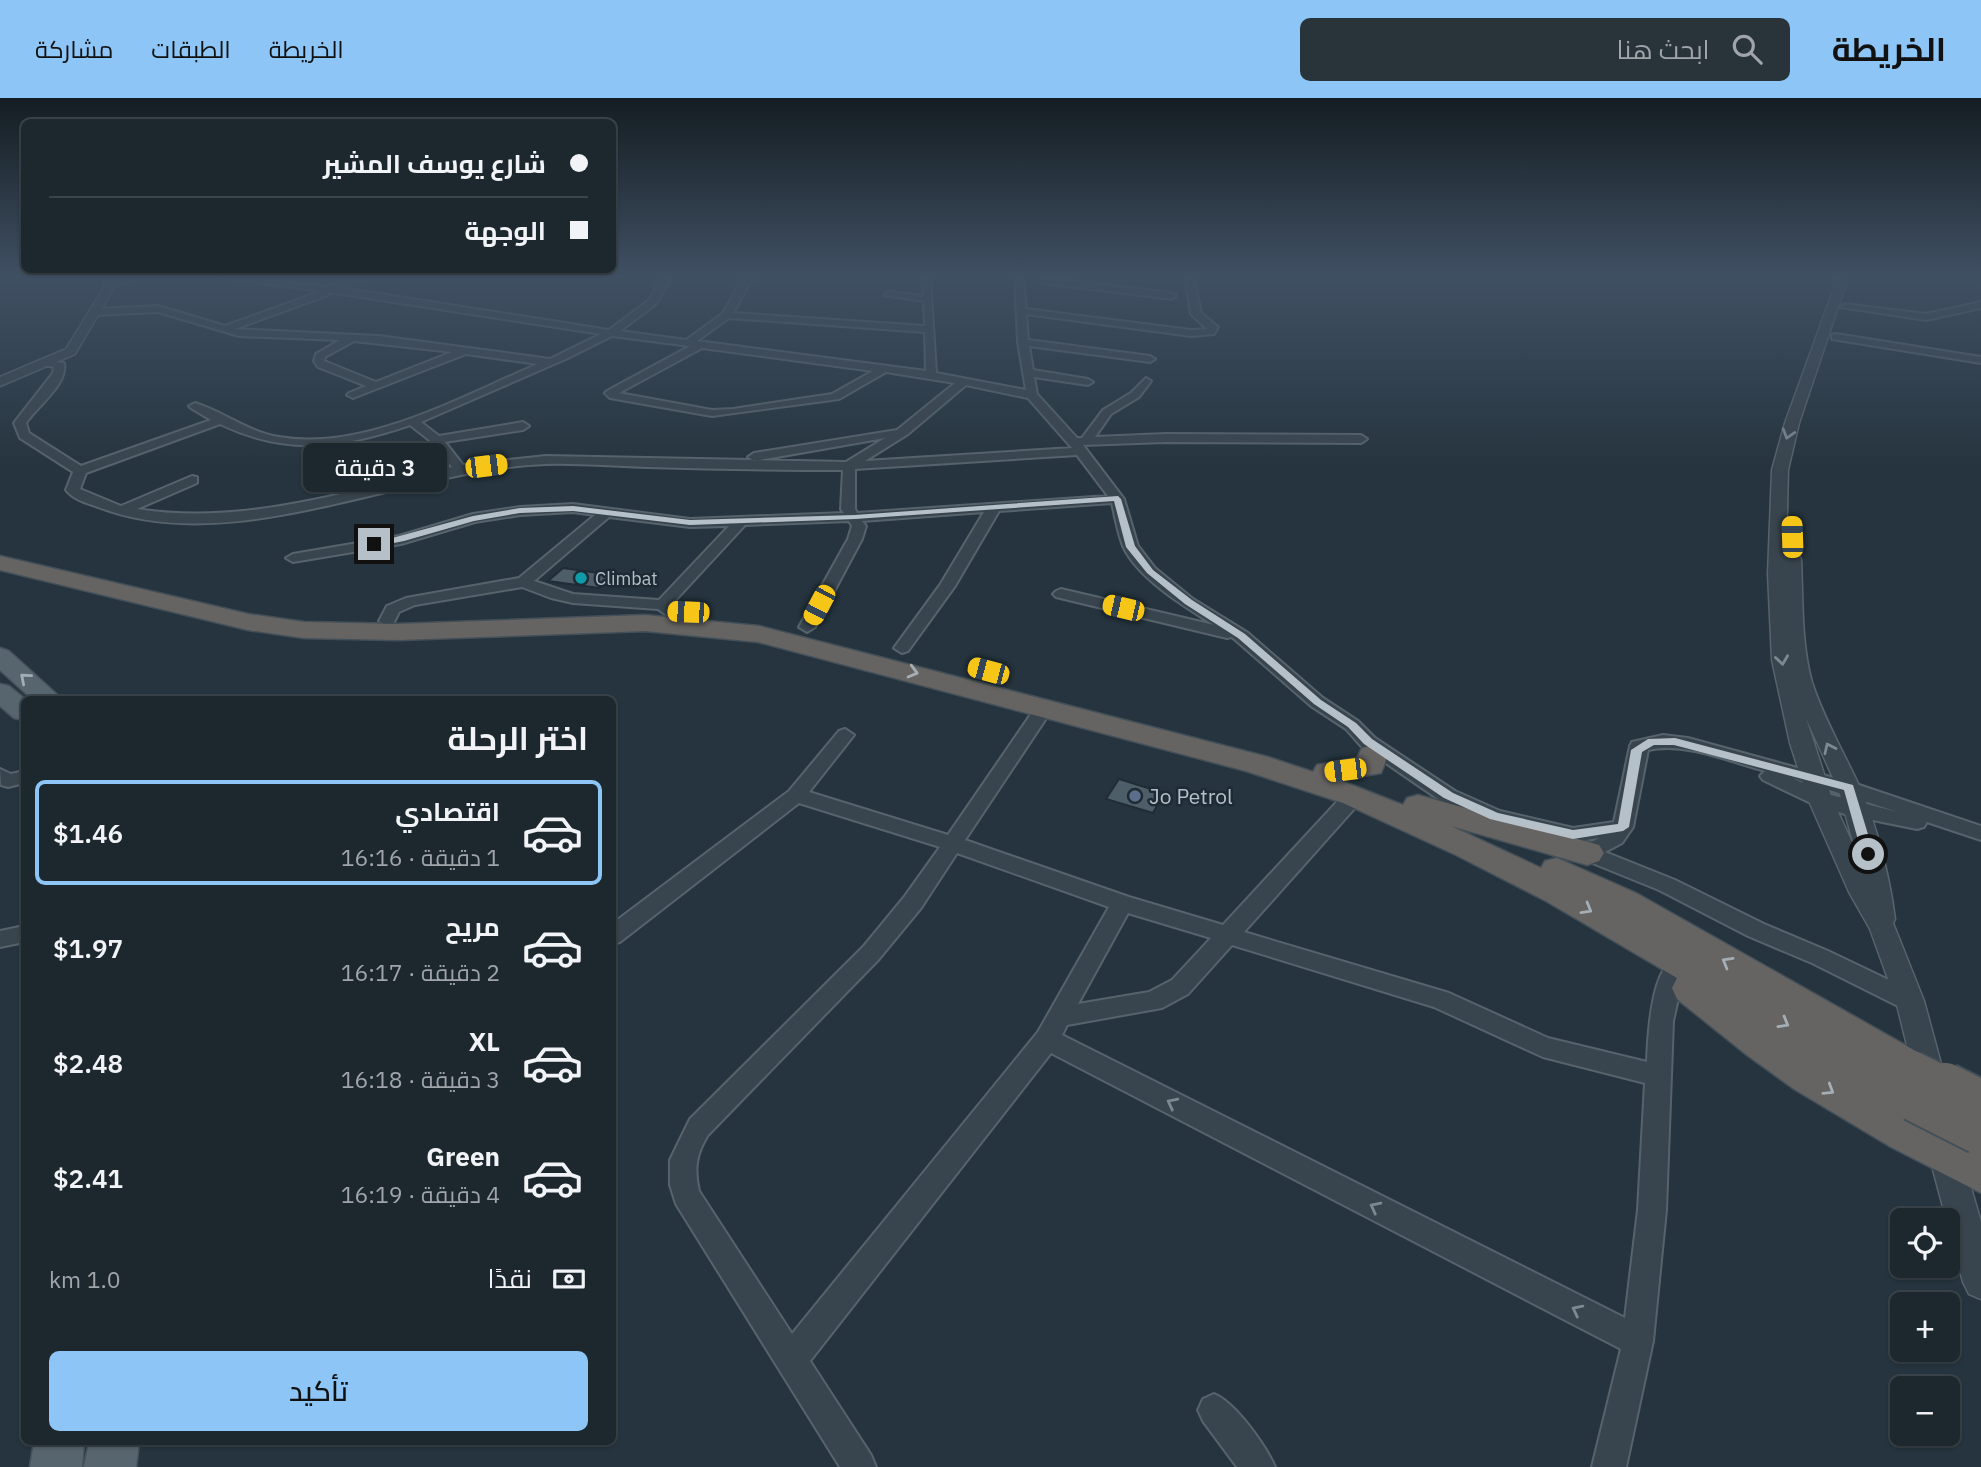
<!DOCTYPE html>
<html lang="ar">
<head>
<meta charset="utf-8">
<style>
  :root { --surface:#1c272e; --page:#29333a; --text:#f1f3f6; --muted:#a0a5aa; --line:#3a444a; --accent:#8dc6f6 }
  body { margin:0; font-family:"IBM Plex Sans",Cairo,sans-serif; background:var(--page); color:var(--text); direction:rtl; height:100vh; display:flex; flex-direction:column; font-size:26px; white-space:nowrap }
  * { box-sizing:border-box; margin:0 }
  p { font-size:23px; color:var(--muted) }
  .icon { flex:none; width:38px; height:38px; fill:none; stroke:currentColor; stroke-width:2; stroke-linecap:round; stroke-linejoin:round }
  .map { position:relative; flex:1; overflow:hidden; direction:ltr }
  .drawer { position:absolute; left:21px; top:598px; width:595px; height:749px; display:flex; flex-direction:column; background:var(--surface); border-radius:10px; box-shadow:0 2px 5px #0004,0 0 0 2px var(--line); direction:rtl }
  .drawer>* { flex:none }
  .banner { position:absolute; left:21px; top:21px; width:595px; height:154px; border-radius:10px; box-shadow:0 2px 5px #0004,0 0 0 2px var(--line); direction:rtl; display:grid; align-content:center; height:154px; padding:0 28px; background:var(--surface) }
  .controls { position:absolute; left:1890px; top:1110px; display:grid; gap:14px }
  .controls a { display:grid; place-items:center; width:70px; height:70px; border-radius:10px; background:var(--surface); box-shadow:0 2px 5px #0004,0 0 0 2px var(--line); font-size:35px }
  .end { position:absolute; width:32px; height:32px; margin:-16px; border:9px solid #b5c0c9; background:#111; box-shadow:0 0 0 4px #111 }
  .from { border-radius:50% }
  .bubble { position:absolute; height:49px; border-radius:10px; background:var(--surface); box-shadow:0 2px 5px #0004,0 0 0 2px var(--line); font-size:23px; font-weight:600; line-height:49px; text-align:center; direction:rtl }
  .car { position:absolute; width:21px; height:42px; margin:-21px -10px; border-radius:9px; box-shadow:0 0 5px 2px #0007; background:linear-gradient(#f5c518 24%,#345 0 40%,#f5c518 0 76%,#345 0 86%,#f5c518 0) }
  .banner b { display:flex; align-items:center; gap:24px; height:66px; font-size:26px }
  .banner b+b { border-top:2px solid var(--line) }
  .banner i { width:18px; height:18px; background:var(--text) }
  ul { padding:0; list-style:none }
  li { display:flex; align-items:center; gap:21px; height:105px; margin:0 14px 10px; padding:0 14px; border:4px solid transparent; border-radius:10px }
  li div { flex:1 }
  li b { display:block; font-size:26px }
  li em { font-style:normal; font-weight:600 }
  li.selected { border-color:var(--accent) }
  li>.icon { width:63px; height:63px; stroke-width:1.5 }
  h2 { padding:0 28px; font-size:32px; line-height:84px }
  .pay { display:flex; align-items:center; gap:18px; height:77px; padding:0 28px; font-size:26px }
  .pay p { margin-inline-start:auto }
  .primary-button { display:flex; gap:14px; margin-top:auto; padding:14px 28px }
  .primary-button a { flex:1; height:80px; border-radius:10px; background:var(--accent); color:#111; font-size:28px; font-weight:600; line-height:80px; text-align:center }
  header { display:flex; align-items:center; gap:42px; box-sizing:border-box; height:98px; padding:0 35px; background:var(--accent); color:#111 }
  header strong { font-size:33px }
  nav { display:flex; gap:38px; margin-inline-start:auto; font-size:24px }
  .search { width:490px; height:63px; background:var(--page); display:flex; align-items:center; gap:18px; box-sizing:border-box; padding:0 24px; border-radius:10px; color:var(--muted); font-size:26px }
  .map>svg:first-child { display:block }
</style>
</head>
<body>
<header>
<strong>الخريطة</strong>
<div class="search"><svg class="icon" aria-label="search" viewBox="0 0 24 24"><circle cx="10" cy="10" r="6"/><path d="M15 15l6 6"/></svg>ابحث هنا</div>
<nav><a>الخريطة</a><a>الطبقات</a><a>مشاركة</a></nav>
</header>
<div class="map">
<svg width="1981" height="1369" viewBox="0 0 1981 1369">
  <rect width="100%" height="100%" fill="#25343e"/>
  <g fill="#4e5e69" stroke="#202c36" stroke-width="2">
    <polygon points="563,470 613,477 599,490 548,483"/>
    <polygon points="1119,681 1164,695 1153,715 1106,701"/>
  </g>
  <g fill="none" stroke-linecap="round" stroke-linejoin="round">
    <defs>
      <g id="minor">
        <polygon points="125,179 142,179 112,188 108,185"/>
        <path d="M220,179C255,179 290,187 325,188C339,189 353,179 368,179L342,190L609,232L649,202L663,179H672L656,206L620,233L686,242L723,215L744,179H753L733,215L925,228L924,203L884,197L889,194L924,198L922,179H930L936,275L1026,292L1018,244L1015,179H1023L1026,211L1191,232L1207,231L1191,216L1185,179H1193L1201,215L1218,229L1214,236L1191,238L1026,216L1028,242L1150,258L1155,261L1150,264L1029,248L1033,272L1088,281L1093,284L1088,287L1034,279L1037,296L1077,340H1082L1103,312L1131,295L1146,280L1151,283L1139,299L1111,316L1095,339L1165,336L1361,337L1367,341L1361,345L1165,344L1083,347L1124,401L1138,448L1155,470L1193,501L1248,535L1323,600L1358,623L1375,640L1455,693L1500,713L1573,730L1614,724L1630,648L1632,644L1663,637L1688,640L1856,686L1981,728V742L1927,724L1924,729L1917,731L1848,717L1813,706L1763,682L1760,678L1765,673C1728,663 1686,644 1648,652L1633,729L1622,745L1605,754L1675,782L1764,826L1828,853L1918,896L1922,903L1918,910L1910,912L1902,910L1812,865L1748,838L1659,792L1580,760L1577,755L1580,750L1599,740L1573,744L1487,723L1441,703L1361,648L1346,631L1311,608L1232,539L1227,540L1056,499L1053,496L1056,493L1061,491L1214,527C1185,509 1137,480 1123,448C1118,435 1115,419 1112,405L999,413L955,488L908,553L902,555L894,550L940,487L984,414L862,423L866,428L862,441L815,529L807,534L799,529L848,441L852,428L849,423L745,427L671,507L676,513L668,518L658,511L573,505L551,500L522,489L415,507L399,514L393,526L387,528L379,523L387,508L406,500L519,480L595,417L573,414L520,417L475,424L401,446L293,464L286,460L293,456L399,438L473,416L520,409L573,406L690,421L844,415L841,411L843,372C777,372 712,371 647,369C613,368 579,365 546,366C405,371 234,462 98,409C87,405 74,402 66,392L73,374L20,340L14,325L53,275L54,269L44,267V263L64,265C68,287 37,308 26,325L29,335L81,368L211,322L191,310L189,308L195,305C224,314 248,334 279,339C364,354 462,298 538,266L466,256L353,300L347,297L349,295L366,288L318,269L314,263L316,256L340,242L239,238L158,214L95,217L90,214L95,211L158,208L225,228L322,193ZM329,194L601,236L550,261L379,238L235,231L328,197ZM729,220L925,234L926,273L697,243ZM612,238L690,248L607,293L605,295L610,300L712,318L839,301L886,274L955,285L897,332L754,355L748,359L754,363L885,340L846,364L546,358L463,367L445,344L523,332L529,328L523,324L439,338L421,324L568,260ZM354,243L452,254L376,284L324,263L325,259ZM702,250L873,273L832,296L733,311L712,312L619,295ZM966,287L1028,300L1072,350L865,363L908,336ZM220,326C287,358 343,350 410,327L433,345L452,369C349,393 243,428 137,411L197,385V379L192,378L121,408L80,391L86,375ZM1077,357L1108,398L857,415L855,411V371ZM609,419L690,429L729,428L659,502L573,496L534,483ZM1792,680L1898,714L1827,696Z"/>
        <polygon points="1046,180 1171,195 1176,198 1171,201 1043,185 1042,183"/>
        <polygon points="1981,204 1981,210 1926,222 1840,209 1845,206 1926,216"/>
        <polygon points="1836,236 1981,259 1981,265 1832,241 1832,237"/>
        <path d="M1044,605L1053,610L965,742L1129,799L1223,827L1347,693H1361L1364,698L1361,703L1244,834L1449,895L1548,940L1647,964C1648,940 1651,847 1689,860L1693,866L1683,879L1673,923L1666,1112L1653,1243L1626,1369H1592L1621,1251L1051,955L810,1263L871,1357L876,1369H840L676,1106L670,1087V1062L690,1021L863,849L905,798L940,749L799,705L620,844L612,846V826L789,693L839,633L845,631L854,637L809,694L948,737L1038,606ZM957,755L1109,809L1038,934L792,1236L699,1093C694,1071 696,1056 708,1037L879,861L921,810ZM1128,815L1211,840L1172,882L1149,894L1078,906ZM1232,847L1434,909L1543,959L1645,985L1638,1112L1625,1220L1062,937L1067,927L1162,910L1188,896Z"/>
        <polygon points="0,671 11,676 24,673 24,685 8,689 1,687"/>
        <polygon points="24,828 24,844 0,849 0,833"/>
        <path d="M1214,1296C1235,1304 1266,1348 1275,1369H1237L1203,1323L1198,1312L1203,1301Z"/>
      </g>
      <g id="tertiary">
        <polygon points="100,179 112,179 117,185 75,256 0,288 0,279 66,251 106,186"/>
        <path d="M1838,179H1848L1799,325L1788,372L1786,457H1798L1801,461C1803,501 1801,545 1812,584C1824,622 1845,656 1861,692C1877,728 1890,781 1895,821L1893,825L1924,903L1947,988L1943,997L1932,1001L1921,997L1917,988L1896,903L1870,831L1849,794L1808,701L1790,645L1772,562L1768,476L1772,372L1785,325ZM1806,620L1839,693L1855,751L1832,701Z"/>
        <polygon points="1943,1035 1954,1039 1959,1049 1981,1124 1981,1201 1969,1196 1963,1184 1927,1049 1932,1039"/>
      </g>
      <g id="primary">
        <polygon points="0,550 9,553 63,602 33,602 0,572"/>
        <polygon points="0,586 9,588 26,602 24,622 14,620 0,608"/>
        <polygon points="34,1344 84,1344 82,1369 30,1369"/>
        <polygon points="89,1344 139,1344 136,1369 84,1369"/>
      </g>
      <polygon id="trunk" points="0,458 248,516 304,524 398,526 645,517 759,528 1268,659 1313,674 1317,667 1357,660 1362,650 1373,647 1384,650 1388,657 1381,675 1339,682 1403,707 1407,700 1418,697 1599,747 1604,755 1599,763 1587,767 1451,728 1541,770 1545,763 1557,760 1636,795 1928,960 1934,972 1927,985 1936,999 1930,1012 1915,1017 1909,1015 1981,1052 1981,1095 1891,1049 1794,991 1747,957 1677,901 1672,890 1677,880 1546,803 1456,757 1343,705 1246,673 758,544 645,533 398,542 304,540 248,532 0,472"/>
    </defs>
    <use href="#minor" stroke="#57636c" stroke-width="4"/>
    <use href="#tertiary" stroke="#57636c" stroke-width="3"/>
    <use href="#primary" stroke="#45515b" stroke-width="3"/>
    <use href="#trunk" stroke="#445059" stroke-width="3"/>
    <use href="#minor" fill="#39454e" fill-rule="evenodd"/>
    <use href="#tertiary" fill="#39454e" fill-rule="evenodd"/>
    <use href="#primary" fill="#57656e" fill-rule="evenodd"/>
    <use href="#trunk" fill="#666462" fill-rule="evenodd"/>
    <defs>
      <polyline id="trunk-bridge-far1" points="1913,972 1949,990"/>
      <g id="trunk-bridge">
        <polyline points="1945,989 1981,1007"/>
        <polyline points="1915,999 1980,1032"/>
      </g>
    </defs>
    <use href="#trunk-bridge-far1" stroke="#445059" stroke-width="40" stroke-linecap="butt"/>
    <use href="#trunk-bridge" stroke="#445059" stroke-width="52" stroke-linecap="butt"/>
    <use href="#trunk-bridge-far1" stroke="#666462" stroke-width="37"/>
    <use href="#trunk-bridge" stroke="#666462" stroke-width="48"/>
  </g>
  <defs><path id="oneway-chevron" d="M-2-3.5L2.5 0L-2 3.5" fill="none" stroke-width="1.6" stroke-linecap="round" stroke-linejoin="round" transform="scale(1.75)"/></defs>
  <g stroke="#7d8992">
    <use href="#oneway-chevron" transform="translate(1788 336) rotate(107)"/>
    <use href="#oneway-chevron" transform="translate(1782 562) rotate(82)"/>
    <use href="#oneway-chevron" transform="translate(1829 650) rotate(-115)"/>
    <use href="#oneway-chevron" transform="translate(1172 1005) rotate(-153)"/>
    <use href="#oneway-chevron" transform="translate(1375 1109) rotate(-153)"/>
    <use href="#oneway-chevron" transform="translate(1577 1212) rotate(-153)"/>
  </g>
  <g stroke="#a5aeb4">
    <use href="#oneway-chevron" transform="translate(913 574) rotate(15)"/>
    <use href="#oneway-chevron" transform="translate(1587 811) rotate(30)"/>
    <use href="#oneway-chevron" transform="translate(1727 864) rotate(-150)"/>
    <use href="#oneway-chevron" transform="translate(1784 925) rotate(30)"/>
    <use href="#oneway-chevron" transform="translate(1829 992) rotate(32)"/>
  </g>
  <use stroke="#a2aeb7" href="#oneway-chevron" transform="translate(25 580) rotate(-139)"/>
  <linearGradient id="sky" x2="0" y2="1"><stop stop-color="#141d22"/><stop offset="0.48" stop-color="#405063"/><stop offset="1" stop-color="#405063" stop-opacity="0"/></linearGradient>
  <rect width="1981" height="371" fill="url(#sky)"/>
  <polygon fill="#b5c0c9" points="1118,398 1121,401 1135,448 1153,472 1192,502 1245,536 1321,602 1356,625 1372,641 1453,695 1498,715 1573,732 1618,726 1631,652 1648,641 1675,640 1853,687 1874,756 1868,760 1862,756 1844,692 1674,647 1654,647 1642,654 1629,729 1623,733 1573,741 1490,721 1444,700 1364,646 1348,629 1314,606 1238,540 1185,506 1147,475 1126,449 1114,403 855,421 690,427 573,413 520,415 474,423 404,443 374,449 370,446 473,418 520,410 573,408 690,422 855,417"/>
  <circle fill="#0f9aa8" stroke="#1e2a34" stroke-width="2.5" cx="581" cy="480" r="7"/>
  <circle fill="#5c6f8a" stroke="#1e2a34" stroke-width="2.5" cx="1135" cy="698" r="7"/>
  <g text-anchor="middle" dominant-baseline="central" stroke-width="5" stroke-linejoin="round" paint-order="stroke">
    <g font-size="18" fill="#b5c0c9" stroke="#1e2a34" text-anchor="start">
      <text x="595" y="480">Climbat</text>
    </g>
    <g font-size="21" fill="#b5c0c9" stroke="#1e2a34" text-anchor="start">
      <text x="1149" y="698">Jo Petrol</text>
    </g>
  </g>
</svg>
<div class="controls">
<a><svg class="icon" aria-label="locate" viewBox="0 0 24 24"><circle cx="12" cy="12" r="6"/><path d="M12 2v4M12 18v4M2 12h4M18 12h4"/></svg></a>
<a>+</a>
<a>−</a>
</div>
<i class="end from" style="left:1868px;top:756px"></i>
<i class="end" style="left:374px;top:446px"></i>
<div class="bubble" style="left:303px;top:345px;width:144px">3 دقيقة</div>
<i class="car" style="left:486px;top:368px;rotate:83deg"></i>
<i class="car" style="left:1792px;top:439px;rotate:358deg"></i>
<i class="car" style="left:819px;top:507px;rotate:208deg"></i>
<i class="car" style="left:1123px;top:510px;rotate:283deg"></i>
<i class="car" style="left:688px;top:514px;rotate:272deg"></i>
<i class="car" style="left:988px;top:573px;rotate:285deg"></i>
<i class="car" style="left:1345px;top:672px;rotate:263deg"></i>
<div class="banner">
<b><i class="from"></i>شارع يوسف المشير</b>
<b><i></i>الوجهة</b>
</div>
<section class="drawer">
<h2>اختر الرحلة</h2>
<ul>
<li class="selected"><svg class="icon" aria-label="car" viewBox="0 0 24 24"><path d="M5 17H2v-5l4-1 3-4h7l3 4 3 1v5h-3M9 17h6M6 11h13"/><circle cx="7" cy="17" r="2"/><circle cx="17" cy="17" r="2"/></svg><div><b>اقتصادي</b><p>1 دقيقة · 16:16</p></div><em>$1.46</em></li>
<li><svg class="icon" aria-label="car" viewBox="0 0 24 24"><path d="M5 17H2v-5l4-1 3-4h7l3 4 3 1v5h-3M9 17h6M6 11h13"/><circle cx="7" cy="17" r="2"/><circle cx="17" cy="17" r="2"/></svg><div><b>مريح</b><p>2 دقيقة · 16:17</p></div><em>$1.97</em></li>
<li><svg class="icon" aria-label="car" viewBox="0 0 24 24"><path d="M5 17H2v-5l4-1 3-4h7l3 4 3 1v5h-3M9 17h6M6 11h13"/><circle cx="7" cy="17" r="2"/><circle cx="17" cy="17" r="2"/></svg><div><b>XL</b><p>3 دقيقة · 16:18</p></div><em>$2.48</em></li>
<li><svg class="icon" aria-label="car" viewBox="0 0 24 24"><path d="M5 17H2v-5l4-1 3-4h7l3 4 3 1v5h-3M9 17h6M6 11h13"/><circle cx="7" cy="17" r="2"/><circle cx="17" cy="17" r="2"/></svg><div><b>Green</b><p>4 دقيقة · 16:19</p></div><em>$2.41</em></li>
</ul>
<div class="pay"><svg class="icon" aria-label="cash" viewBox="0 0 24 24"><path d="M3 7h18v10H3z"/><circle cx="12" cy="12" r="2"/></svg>نقدًا<p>1.0 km</p></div>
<div class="primary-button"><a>تأكيد</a></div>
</section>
</div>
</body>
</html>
